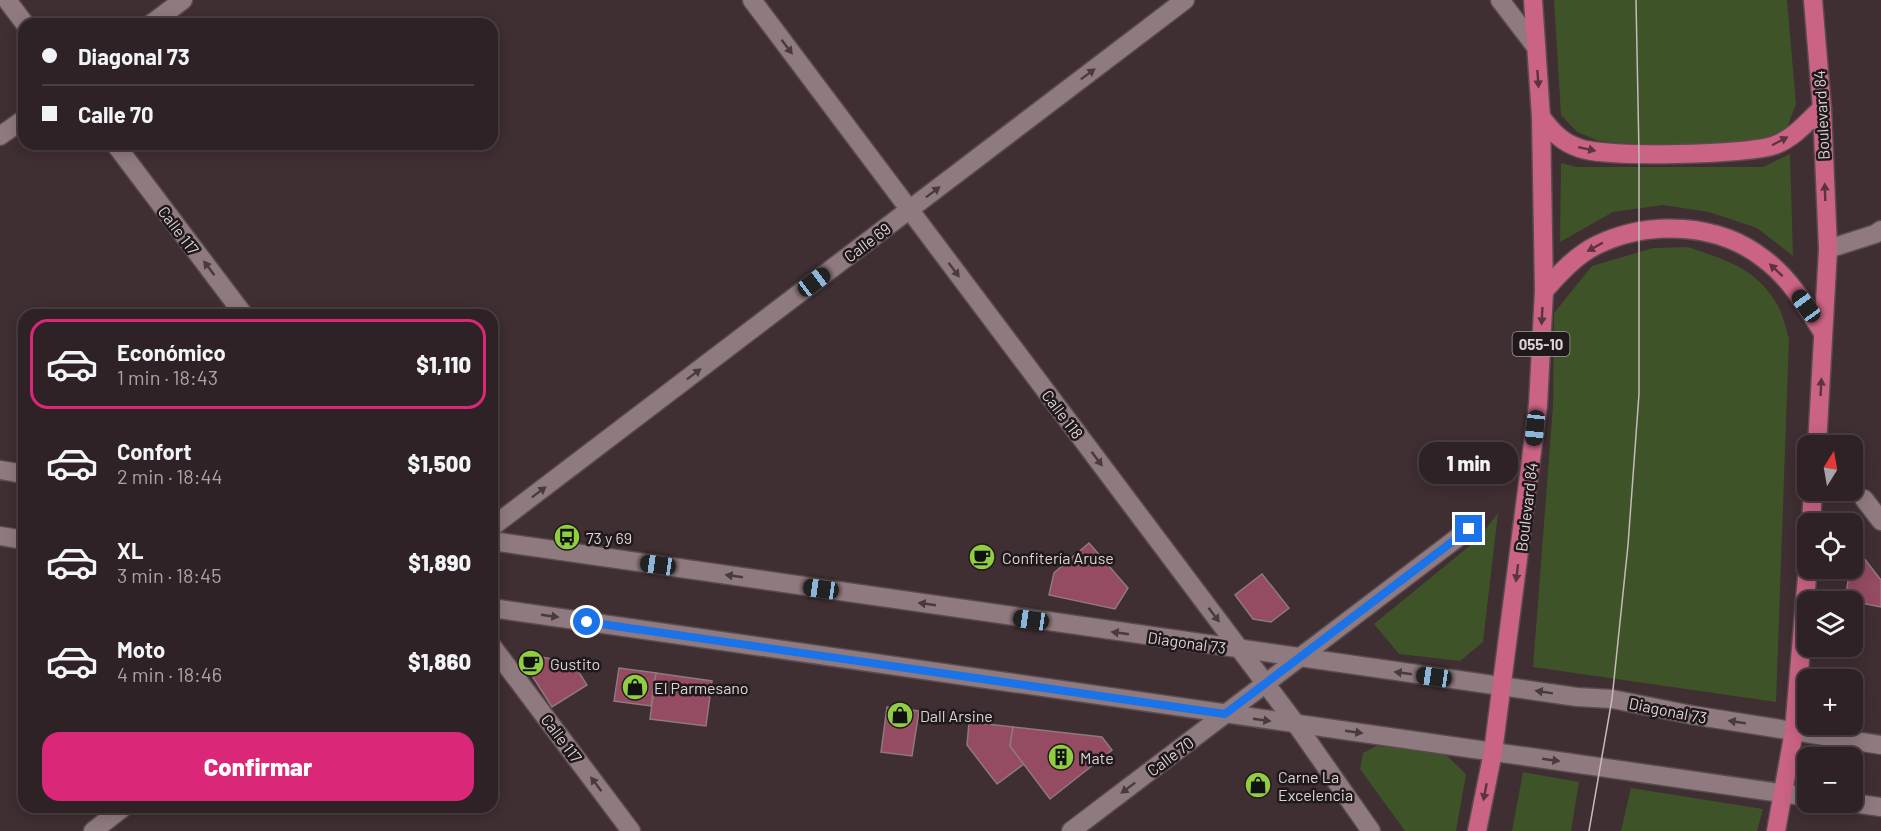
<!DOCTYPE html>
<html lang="es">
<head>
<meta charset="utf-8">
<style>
  :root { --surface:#2f2226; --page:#372a2e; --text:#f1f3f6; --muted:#a7a4a7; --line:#4a3f43; --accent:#db2777 }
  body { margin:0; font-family:Barlow,sans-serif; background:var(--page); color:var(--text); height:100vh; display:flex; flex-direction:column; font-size:22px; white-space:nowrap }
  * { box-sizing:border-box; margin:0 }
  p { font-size:20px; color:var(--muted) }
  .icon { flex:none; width:33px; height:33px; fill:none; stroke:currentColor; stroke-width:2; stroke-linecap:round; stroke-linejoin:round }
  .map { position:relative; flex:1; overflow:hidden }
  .details { position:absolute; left:18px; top:309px; width:480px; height:504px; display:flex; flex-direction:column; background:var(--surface); border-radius:18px; box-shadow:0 3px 15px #0003,0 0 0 2px var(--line) }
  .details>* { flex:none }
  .hud { position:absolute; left:18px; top:18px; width:480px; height:132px; border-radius:18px; box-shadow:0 3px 15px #0003,0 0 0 2px var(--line); display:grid; align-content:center; height:132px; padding:0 24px; background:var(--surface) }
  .needle { width:39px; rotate:11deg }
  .tools { position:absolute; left:1797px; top:435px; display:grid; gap:12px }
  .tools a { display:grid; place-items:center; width:66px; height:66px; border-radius:12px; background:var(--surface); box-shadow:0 3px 15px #0003,0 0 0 2px var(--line); font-size:30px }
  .end { position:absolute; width:27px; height:27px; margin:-14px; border:8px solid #1a73e8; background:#fff; box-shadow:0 0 0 3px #fff }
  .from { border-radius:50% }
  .bubble { position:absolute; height:42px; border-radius:18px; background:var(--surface); box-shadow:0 3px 15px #0003,0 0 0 2px var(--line); font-size:20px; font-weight:800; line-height:42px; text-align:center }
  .car { position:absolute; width:18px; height:36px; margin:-18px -9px; border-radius:8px; box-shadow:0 0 4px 2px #0007; background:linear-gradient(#222 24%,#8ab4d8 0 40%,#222 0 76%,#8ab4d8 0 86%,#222 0) }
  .hud b { display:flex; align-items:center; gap:21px; height:57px; font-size:22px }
  .hud b+b { border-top:2px solid var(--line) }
  .hud i { width:15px; height:15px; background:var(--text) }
  ul { padding:10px 0 0; list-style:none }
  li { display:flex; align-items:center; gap:18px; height:90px; margin:0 12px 9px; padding:0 12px; border:3px solid transparent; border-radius:18px }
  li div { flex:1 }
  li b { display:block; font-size:22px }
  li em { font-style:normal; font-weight:800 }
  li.selected { border-color:var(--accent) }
  li>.icon { width:54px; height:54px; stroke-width:1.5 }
  .primary-button { display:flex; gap:12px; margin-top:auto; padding:12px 24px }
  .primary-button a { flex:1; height:69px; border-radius:18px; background:var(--accent); color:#fff; font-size:24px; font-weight:800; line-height:69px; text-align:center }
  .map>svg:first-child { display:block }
</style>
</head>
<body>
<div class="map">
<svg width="1881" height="831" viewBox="0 0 1881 831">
  <rect width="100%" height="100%" fill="#3f2e32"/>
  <g fill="#3e5328">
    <polygon points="1554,0 1787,0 1796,104 1787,128 1771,140 1667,147 1599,141 1577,132 1561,115"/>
    <polygon points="1790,154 1793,256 1757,228 1709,212 1663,205 1613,212 1560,242 1561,163 1577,167 1763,167"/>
    <path d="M1688,247C1726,260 1756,268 1777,304C1783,314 1786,328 1789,339L1776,702L1533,667L1553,406L1554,313L1592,266L1653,248Z"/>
    <polygon points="1498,513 1483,642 1460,661 1399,654 1374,624 1478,539"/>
    <polygon points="1377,746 1444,753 1466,774 1456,831 1405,831 1360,769 1363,753"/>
    <polygon points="1523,772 1579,782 1571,831 1512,831"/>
    <polygon points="1631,788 1763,809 1757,831 1621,831"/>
  </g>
  <g fill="#954b61" stroke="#8d797e" stroke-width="1.5">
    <polygon points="1089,543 1128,588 1115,609 1049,595 1054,573"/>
    <polygon points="1852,555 1863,557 1881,580 1881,607 1845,600 1850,568 1852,568"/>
    <polygon points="1262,574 1289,608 1271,622 1253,619 1235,595"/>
    <polygon points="536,656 573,663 587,685 552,707 527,668 525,663 528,657"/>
    <polygon points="619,668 656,673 651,706 614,701"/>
    <polygon points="656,673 712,681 706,726 650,719"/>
    <polygon points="887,707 919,711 912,756 881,752"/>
    <polygon points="969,722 1013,727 1010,746 1024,764 997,784 967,745"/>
    <polygon points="1013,727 1102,737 1112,750 1050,799 1010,746"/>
  </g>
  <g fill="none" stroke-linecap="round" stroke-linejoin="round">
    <defs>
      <g id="minor">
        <polyline points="7,0 25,24"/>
        <polyline points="752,0 1296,724 1371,831"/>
        <polyline points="1500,0 1536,47"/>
        <polyline points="151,24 183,0"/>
        <polyline points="0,136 24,119"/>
        <polyline points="115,144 244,315"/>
        <polyline points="1828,249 1875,234 1881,230"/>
        <polyline points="1864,499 1881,521"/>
        <polyline points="492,527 1185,0"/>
        <polyline points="492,646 631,831"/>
        <polyline points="93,831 124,807"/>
        <polyline points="1071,831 1469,529"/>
      </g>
      <g id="secondary">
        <polyline points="0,470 24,474"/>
        <polyline points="0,536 24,540"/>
        <polyline points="492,541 1577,697 1612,699 1692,715 1881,745"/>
        <polyline points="492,608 1808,797"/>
        <polyline points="1847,802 1881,807"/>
      </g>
      <g id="trunk">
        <polyline points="1813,0 1822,108 1828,249 1817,446"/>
        <path d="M1541,117C1552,131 1561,142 1579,148C1605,158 1750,155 1775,145C1794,138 1808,121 1822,108"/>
        <path d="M1544,291C1560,273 1577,254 1599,244C1650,220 1719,223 1764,259C1790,278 1806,306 1823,333"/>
        <polyline points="1811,524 1813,490"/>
        <polyline points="1477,831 1493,752 1538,405 1544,291 1541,117 1533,0"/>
        <polyline points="1776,831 1794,731 1808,565"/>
      </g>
    </defs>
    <use href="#minor" stroke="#594b4e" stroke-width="21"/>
    <use href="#secondary" stroke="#594b4e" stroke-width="21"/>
    <use href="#trunk" stroke="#594b4e" stroke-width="21"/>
    <use href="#minor" stroke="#8f7a7f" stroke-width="18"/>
    <use href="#secondary" stroke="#8f7a7f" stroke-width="18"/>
    <use href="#trunk" stroke="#ca6384" stroke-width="18"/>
    <polyline stroke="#c6babc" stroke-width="1.5" points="1589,831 1612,699 1628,545 1639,394 1639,153 1636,0"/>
  </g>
  <defs><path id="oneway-solid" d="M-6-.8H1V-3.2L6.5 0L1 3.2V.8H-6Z" transform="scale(1.5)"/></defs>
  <g fill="#473b3e">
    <use href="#oneway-solid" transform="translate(787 47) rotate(53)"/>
    <use href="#oneway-solid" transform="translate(1088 74) rotate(-37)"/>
    <use href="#oneway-solid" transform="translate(933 192) rotate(-37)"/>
    <use href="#oneway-solid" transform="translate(209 268) rotate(-127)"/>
    <use href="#oneway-solid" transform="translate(954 270) rotate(53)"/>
    <use href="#oneway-solid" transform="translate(694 374) rotate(-37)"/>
    <use href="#oneway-solid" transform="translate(1097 459) rotate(53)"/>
    <use href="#oneway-solid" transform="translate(539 492) rotate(-37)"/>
    <use href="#oneway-solid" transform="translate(734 576) rotate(-172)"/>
    <use href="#oneway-solid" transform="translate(927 604) rotate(-172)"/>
    <use href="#oneway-solid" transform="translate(1214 615) rotate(53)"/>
    <use href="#oneway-solid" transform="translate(550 616) rotate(8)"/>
    <use href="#oneway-solid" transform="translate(1120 633) rotate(-172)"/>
    <use href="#oneway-solid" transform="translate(1403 673) rotate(-172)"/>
    <use href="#oneway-solid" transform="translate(1544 692) rotate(-171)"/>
    <use href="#oneway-solid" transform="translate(1262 720) rotate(8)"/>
    <use href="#oneway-solid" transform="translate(1737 722) rotate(-171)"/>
    <use href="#oneway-solid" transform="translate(1354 732) rotate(8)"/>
    <use href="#oneway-solid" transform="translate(1551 760) rotate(8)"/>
    <use href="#oneway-solid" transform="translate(596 784) rotate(-127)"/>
    <use href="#oneway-solid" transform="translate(1128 788) rotate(143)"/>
  </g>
  <g fill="#5c3340">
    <use href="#oneway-solid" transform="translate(1538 79) rotate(86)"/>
    <use href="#oneway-solid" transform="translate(1780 141) rotate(-28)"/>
    <use href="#oneway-solid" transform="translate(1587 149) rotate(12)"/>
    <use href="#oneway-solid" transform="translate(1825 192) rotate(-92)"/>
    <use href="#oneway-solid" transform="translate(1595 247) rotate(151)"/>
    <use href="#oneway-solid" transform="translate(1776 270) rotate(-137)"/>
    <use href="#oneway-solid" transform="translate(1542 316) rotate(93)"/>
    <use href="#oneway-solid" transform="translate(1821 387) rotate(-87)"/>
    <use href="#oneway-solid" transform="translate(1517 573) rotate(97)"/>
    <use href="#oneway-solid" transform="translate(1485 792) rotate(101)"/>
  </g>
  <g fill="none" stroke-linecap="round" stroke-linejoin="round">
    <polyline stroke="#1a73e8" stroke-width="8" points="587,622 1225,714 1469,529"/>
  </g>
  <defs>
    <symbol id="bus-disc" viewBox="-11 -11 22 22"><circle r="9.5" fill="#90cd41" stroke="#20191b"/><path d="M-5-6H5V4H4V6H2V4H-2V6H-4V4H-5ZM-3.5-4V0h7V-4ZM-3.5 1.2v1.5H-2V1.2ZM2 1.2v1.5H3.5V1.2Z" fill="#111"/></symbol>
    <symbol id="cafe-disc" viewBox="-11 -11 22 22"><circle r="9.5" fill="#90cd41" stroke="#20191b"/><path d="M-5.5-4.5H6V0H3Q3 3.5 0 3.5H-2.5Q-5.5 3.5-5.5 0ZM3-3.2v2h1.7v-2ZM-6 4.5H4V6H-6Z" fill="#111"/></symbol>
    <symbol id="shop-disc" viewBox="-11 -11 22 22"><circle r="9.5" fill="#90cd41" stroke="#20191b"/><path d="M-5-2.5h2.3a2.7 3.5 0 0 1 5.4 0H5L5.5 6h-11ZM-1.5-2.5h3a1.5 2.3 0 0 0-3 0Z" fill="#111"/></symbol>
    <symbol id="building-disc" viewBox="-11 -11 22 22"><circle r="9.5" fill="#90cd41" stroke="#20191b"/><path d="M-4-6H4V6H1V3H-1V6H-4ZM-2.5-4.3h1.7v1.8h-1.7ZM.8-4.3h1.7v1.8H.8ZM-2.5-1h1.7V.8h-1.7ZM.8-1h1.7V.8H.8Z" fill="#111"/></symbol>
  </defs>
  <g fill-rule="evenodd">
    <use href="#bus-disc" x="552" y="522" width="30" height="30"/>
    <use href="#cafe-disc" x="967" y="542" width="30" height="30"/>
    <use href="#cafe-disc" x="516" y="648" width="30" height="30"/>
    <use href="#shop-disc" x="620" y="672" width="30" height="30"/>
    <use href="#shop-disc" x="885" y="700" width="30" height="30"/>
    <use href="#building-disc" x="1046" y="742" width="30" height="30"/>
    <use href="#shop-disc" x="1243" y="770" width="30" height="30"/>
  </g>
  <g text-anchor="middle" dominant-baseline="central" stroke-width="5" stroke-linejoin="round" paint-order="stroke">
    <rect fill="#20191b" stroke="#a49a9c" stroke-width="1.5" x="1512.5" y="332" width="57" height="24" rx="4.5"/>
    <g font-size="15" font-weight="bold" fill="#ddd2d4">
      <text x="1541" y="344">055-10</text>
    </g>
    <g font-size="16" fill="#ddd2d4" stroke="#20191b">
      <text transform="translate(1821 115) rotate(-93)">Boulevard 84</text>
      <text transform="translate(179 230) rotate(53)">Calle 117</text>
      <text transform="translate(867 242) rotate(-37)">Calle 69</text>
      <text transform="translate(1063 414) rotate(53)">Calle 118</text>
      <text transform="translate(1526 507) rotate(-83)">Boulevard 84</text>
      <text transform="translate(1187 642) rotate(8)">Diagonal 73</text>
      <text transform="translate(1668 710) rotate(11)">Diagonal 73</text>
      <text transform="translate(562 738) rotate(53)">Calle 117</text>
      <text transform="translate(1170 756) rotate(-37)">Calle 70</text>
    </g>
    <g font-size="16" fill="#ddd2d4" stroke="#20191b" text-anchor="start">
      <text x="586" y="537">73 y 69</text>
      <text x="1002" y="557">Confitería Aruse</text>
      <text x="550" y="663">Gustito</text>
      <text x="654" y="687">El Parmesano</text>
      <text x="920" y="715">Dall Arsine</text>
      <text x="1080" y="757">Mate</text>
      <text x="1278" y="776">Carne La<tspan x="1278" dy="18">Excelencia</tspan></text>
    </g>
  </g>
</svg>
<div class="tools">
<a><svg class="needle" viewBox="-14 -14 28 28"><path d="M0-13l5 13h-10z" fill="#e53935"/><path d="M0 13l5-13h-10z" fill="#a7a4a7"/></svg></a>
<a><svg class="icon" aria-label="locate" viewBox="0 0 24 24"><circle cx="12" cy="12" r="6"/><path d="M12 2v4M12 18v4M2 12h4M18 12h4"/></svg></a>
<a><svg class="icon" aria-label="layers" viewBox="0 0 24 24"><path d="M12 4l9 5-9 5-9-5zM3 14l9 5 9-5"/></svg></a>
<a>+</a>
<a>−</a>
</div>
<i class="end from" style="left:587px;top:622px"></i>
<i class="end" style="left:1469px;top:529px"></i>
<div class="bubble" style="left:1419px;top:442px;width:99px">1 min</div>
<i class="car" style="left:814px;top:282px;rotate:53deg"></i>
<i class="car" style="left:1806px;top:306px;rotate:324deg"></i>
<i class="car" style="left:1535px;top:428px;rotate:186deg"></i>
<i class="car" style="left:658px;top:565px;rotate:278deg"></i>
<i class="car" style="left:821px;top:589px;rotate:278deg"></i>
<i class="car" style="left:1031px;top:620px;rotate:278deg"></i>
<i class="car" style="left:1434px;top:677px;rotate:278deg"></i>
<div class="hud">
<b><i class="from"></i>Diagonal 73</b>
<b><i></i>Calle 70</b>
</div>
<section class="details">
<ul>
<li class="selected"><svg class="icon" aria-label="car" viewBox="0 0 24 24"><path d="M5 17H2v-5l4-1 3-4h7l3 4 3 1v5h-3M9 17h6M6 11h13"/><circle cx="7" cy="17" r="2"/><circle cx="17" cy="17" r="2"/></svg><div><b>Económico</b><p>1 min · 18:43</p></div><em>$1,110</em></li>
<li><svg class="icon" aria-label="car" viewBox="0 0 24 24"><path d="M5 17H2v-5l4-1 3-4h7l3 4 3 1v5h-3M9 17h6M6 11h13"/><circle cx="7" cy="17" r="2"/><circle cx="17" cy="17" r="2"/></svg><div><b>Confort</b><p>2 min · 18:44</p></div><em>$1,500</em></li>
<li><svg class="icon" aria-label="car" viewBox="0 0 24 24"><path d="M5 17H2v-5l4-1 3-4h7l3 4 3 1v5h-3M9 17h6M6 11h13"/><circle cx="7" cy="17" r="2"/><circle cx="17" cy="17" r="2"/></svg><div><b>XL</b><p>3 min · 18:45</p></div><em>$1,890</em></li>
<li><svg class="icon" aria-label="car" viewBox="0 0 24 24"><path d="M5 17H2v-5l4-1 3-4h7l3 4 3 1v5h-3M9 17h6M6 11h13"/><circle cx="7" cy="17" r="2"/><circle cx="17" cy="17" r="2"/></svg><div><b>Moto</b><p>4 min · 18:46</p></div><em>$1,860</em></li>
</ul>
<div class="primary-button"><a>Confirmar</a></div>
</section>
</div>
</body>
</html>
